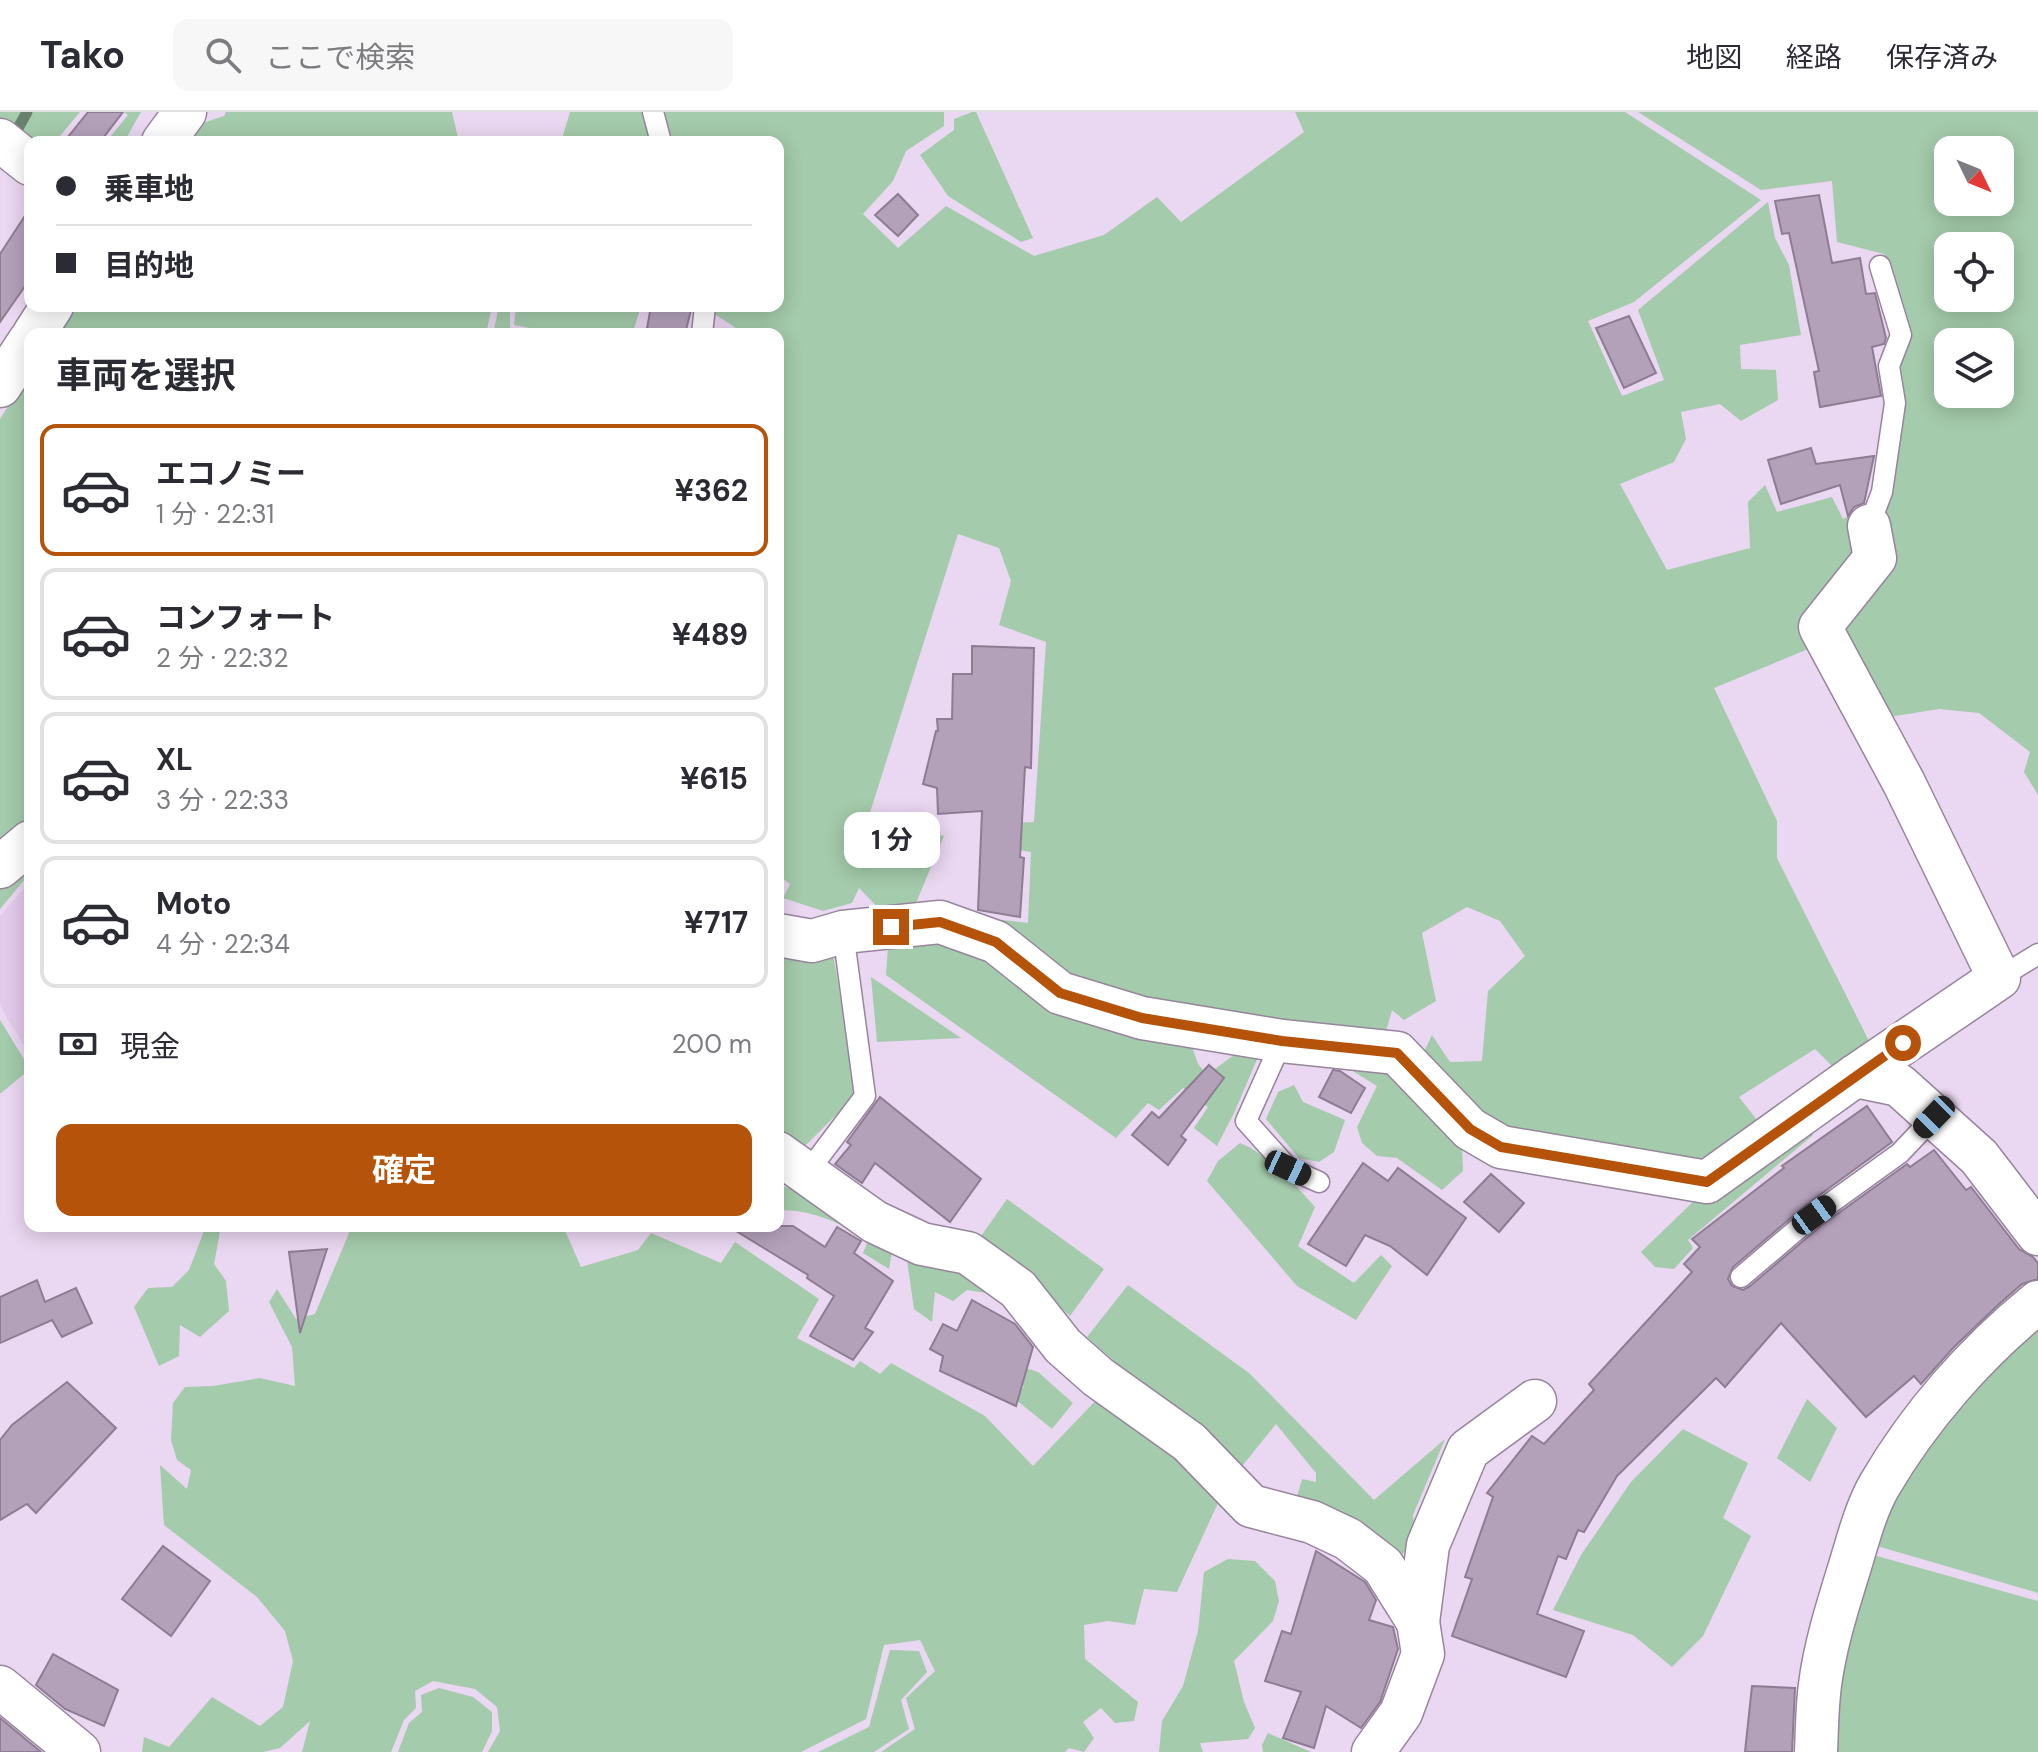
<!DOCTYPE html>
<html lang="ja">
<head>
<meta charset="utf-8">
<style>
  :root { --surface:#fff; --page:#f7f7f7; --text:#2b2b33; --muted:#7c7c81; --line:#e1e1e2; --accent:#b45309 }
  body { margin:0; font-family:"DM Sans","Noto Sans JP",sans-serif; background:var(--page); color:var(--text); height:100vh; display:flex; flex-direction:column; font-size:30px; white-space:nowrap }
  * { box-sizing:border-box; margin:0 }
  p { font-size:26px; color:var(--muted) }
  .icon { flex:none; width:44px; height:44px; fill:none; stroke:currentColor; stroke-width:2; stroke-linecap:round; stroke-linejoin:round }
  .map { position:relative; flex:1; overflow:hidden }
  .panel { position:absolute; left:24px; top:216px; width:760px; height:904px; display:flex; flex-direction:column; background:var(--surface); border-radius:16px; box-shadow:0 4px 20px #0003 }
  .panel>* { flex:none }
  .guide { position:absolute; left:24px; top:24px; width:760px; height:176px; border-radius:16px; box-shadow:0 4px 20px #0003; display:grid; align-content:center; height:176px; padding:0 32px; background:var(--surface) }
  .needle { width:52px; rotate:133deg }
  .controls { position:absolute; left:1934px; top:24px; display:grid; gap:16px }
  .controls a { display:grid; place-items:center; width:80px; height:80px; border-radius:16px; background:var(--surface); box-shadow:0 4px 20px #0003; font-size:40px }
  .end { position:absolute; width:36px; height:36px; margin:-18px; border:10px solid #b45309; background:#fff; box-shadow:0 0 0 4px #fff }
  .from { border-radius:50% }
  .bubble { position:absolute; height:56px; border-radius:16px; background:var(--surface); box-shadow:0 4px 20px #0003; font-size:26px; font-weight:700; line-height:56px; text-align:center }
  .car { position:absolute; width:24px; height:48px; margin:-24px -12px; border-radius:10px; box-shadow:0 0 6px 2px #0007; background:linear-gradient(#222 24%,#8ab4d8 0 40%,#222 0 76%,#8ab4d8 0 86%,#222 0) }
  .guide b { display:flex; align-items:center; gap:28px; height:76px; font-size:30px }
  .guide b+b { border-top:2px solid var(--line) }
  .guide i { width:20px; height:20px; background:var(--text) }
  ul { padding:0; list-style:none }
  li { display:flex; align-items:center; gap:24px; height:132px; margin:0 16px 12px; padding:0 16px; border:4px solid var(--line); border-radius:16px }
  li div { flex:1 }
  li b { display:block; font-size:30px }
  li em { font-style:normal; font-weight:700 }
  li.current { border-color:var(--accent) }
  li>.icon { width:72px; height:72px; stroke-width:1.5 }
  h2 { padding:0 32px; font-size:36px; line-height:96px }
  .pay { display:flex; align-items:center; gap:20px; height:88px; padding:0 32px; font-size:30px }
  .pay p { margin-inline-start:auto }
  .primary-button { display:flex; gap:16px; margin-top:auto; padding:16px 32px }
  .primary-button a { flex:1; height:92px; border-radius:16px; background:var(--accent); color:#fff; font-size:32px; font-weight:700; line-height:92px; text-align:center }
  header { display:flex; align-items:center; gap:48px; box-sizing:border-box; height:112px; padding:0 40px; background:var(--surface); border-bottom:2px solid var(--line) }
  header strong { font-size:38px }
  nav { display:flex; gap:44px; margin-inline-start:auto; font-size:28px }
  .search { width:560px; height:72px; background:var(--page); display:flex; align-items:center; gap:20px; box-sizing:border-box; padding:0 28px; border-radius:16px; color:var(--muted); font-size:30px }
  .map>svg:first-child { display:block }
</style>
</head>
<body>
<header>
<strong>Tako</strong>
<div class="search"><svg class="icon" aria-label="search" viewBox="0 0 24 24"><circle cx="10" cy="10" r="6"/><path d="M15 15l6 6"/></svg>ここで検索</div>
<nav><a>地図</a><a>経路</a><a>保存済み</a></nav>
</header>
<div class="map">
<svg width="2038" height="1640" viewBox="0 0 2038 1640">
  <rect width="100%" height="100%" fill="#ead7f1"/>
  <polygon fill="#e2caea" points="30,770 30,943 5,903 0,891 0,804"/>
  <g fill="#a4cbab" fill-rule="evenodd">
    <polygon points="0,0 80,0 55,30 30,30 0,11"/>
    <polygon points="124,0 141,0 124,30 106,30 128,3"/>
    <polygon points="226,0 452,0 459,30 182,30 193,14 224,4"/>
    <polygon points="570,0 646,0 653,30 561,30"/>
    <polygon points="659,0 944,0 944,14 906,39 893,69 863,102 898,136 946,94 1034,144 1104,123 1157,85 1181,110 1304,20 1295,0 1625,0 1761,88 1634,190 1588,209 1622,284 1664,268 1638,198 1768,90 1775,126 1789,153 1801,223 1740,233 1741,257 1776,258 1778,288 1741,309 1720,292 1681,300 1686,327 1674,350 1620,372 1667,458 1750,436 1748,390 1765,373 1777,400 1832,385 1843,407 1864,398 1864,442 1818,533 1714,576 1777,709 1777,746 1870,931 1835,957 1815,937 1739,985 1760,1012 1702,1055 1502,1026 1420,948 1432,923 1450,950 1482,949 1488,879 1525,844 1500,809 1467,795 1422,821 1436,889 1404,908 1392,898 1385,923 1283,917 1066,873 976,805 1028,811 1031,740 989,733 994,711 1034,710 1046,530 999,513 1011,469 999,436 958,422 868,707 944,724 911,803 885,803 859,776 852,791 823,799 783,786 790,772 778,763 778,222 745,222 716,203 715,194 778,194 778,30 668,30"/>
    <polygon points="972,0 976,0 1033,126 1021,130 948,84 920,43 954,18 954,7"/>
    <path d="M1638,0H2038V683L2024,660L2030,640L1979,601L1939,597L1889,605L1832,519L1877,418L1895,257L1908,224L1884,142L1837,130L1832,69L1761,78ZM1948,38H2000V90H1948ZM1948,134H2000V186H1948ZM1948,230H2000V282H1948Z"/>
    <polygon points="73,194 492,194 486,222 55,222"/>
    <polygon points="499,194 510,195 510,217 528,222 493,222"/>
    <polygon points="516,194 641,194 633,220 638,222 561,222 514,213"/>
    <polygon points="30,260 30,761 0,797 0,307"/>
    <polygon points="945,826 1190,929 1198,952 1207,963 1246,934 1261,938 1234,1001 1217,1034 1194,1016 1208,995 1183,976 1159,998 1148,991 1116,1026 886,863 888,835"/>
    <polygon points="778,841 833,842 857,982 802,1037 778,1022"/>
    <polygon points="871,865 961,926 877,930"/>
    <polygon points="0,908 30,957 0,982"/>
    <polygon points="1340,951 1395,956 1462,1035 1463,1059 1442,1078 1397,1046 1377,1044 1362,1031 1357,1015 1377,974"/>
    <polygon points="1294,973 1303,990 1345,1008 1334,1040 1319,1050 1299,1046 1266,1007 1278,980"/>
    <polygon points="1807,1014 1813,1023 1688,1128 1693,1136 1674,1157 1655,1155 1641,1140 1698,1085 1706,1091"/>
    <path d="M1240,1031C1271,1044 1293,1071 1315,1095L1298,1134L1354,1171L1381,1143L1392,1154L1356,1208L1297,1174L1207,1069L1218,1049Z"/>
    <path d="M781,1074L829,1086L892,1140L889,1157L863,1141L868,1129C839,1110 815,1099 781,1098Z"/>
    <polygon points="1007,1087 1104,1157 1070,1204 1009,1149 977,1130"/>
    <polygon points="206,1114 221,1114 214,1152 226,1169 229,1199 200,1225 180,1213 179,1244 159,1254 134,1195 148,1176 172,1175 189,1158"/>
    <polygon points="352,1114 563,1114 581,1155 638,1138 651,1121 721,1151 735,1130 819,1187 797,1226 854,1256 860,1249 880,1262 891,1251 985,1304 1033,1354 1102,1282 1224,1378 1177,1480 1144,1477 1135,1513 1108,1509 1084,1513 1085,1547 1138,1590 1134,1609 1115,1611 1101,1596 1083,1610 1094,1626 1084,1640 1069,1636 1065,1640 881,1640 915,1617 906,1586 935,1559 920,1528 884,1533 866,1607 801,1640 488,1640 500,1619 497,1595 475,1577 433,1569 415,1579 416,1596 404,1608 391,1640 302,1640 310,1609 280,1636 263,1640 142,1640 144,1625 169,1635 212,1585 260,1614 283,1595 293,1549 285,1519 257,1485 164,1413 160,1353 187,1377 191,1358 177,1348 171,1328 173,1291 185,1275 213,1274 260,1266 295,1274 292,1235 269,1190 277,1177 296,1207 315,1202"/>
    <polygon points="906,1141 953,1154 1000,1183 967,1178 953,1189 935,1180 932,1210 914,1197"/>
    <polygon points="1128,1173 1249,1261 1374,1388 1445,1327 1413,1403 1415,1421 1401,1445 1295,1392 1302,1367 1316,1370 1316,1361 1276,1312 1238,1359 1087,1225"/>
    <polygon points="2038,1205 2038,1481 1870,1432 1911,1340"/>
    <polygon points="1016,1253 1038,1260 1073,1291 1052,1317 1015,1287 1024,1274 1010,1262"/>
    <polygon points="1807,1287 1837,1316 1810,1370 1777,1346"/>
    <polygon points="1683,1317 1748,1351 1723,1406 1751,1424 1703,1524 1672,1555 1633,1523 1553,1498 1581,1443 1631,1370"/>
    <polygon points="1870,1442 2038,1489 2038,1640 1826,1640 1828,1580"/>
    <polygon points="1228,1447 1255,1449 1275,1469 1279,1489 1273,1509 1234,1549 1244,1590 1255,1616 1248,1627 1200,1631 1203,1640 1159,1640 1162,1609 1183,1574 1198,1519 1204,1460"/>
    <polygon points="890,1538 919,1539 927,1560 901,1588 909,1617 874,1640 818,1640 869,1615"/>
    <polygon points="439,1576 473,1585 492,1600 492,1619 482,1640 398,1640 409,1611 422,1600 421,1583"/>
    <polygon points="1268,1621 1311,1640 1263,1640 1262,1633"/>
  </g>
  <g fill="none" stroke-linecap="round" stroke-linejoin="round">
    <polyline stroke="#68816e" stroke-width="11" points="12,27 27,0"/>
  </g>
  <g fill="#b3a1ba" stroke="#8e7c93" stroke-width="2">
    <polygon points="88,0 123,0 100,30 64,30"/>
    <polygon points="898,82 918,103 898,124 875,103"/>
    <polygon points="1819,83 1832,151 1860,146 1866,182 1875,181 1886,226 1884,232 1872,235 1881,284 1820,295 1814,260 1819,259 1789,121 1782,122 1775,89"/>
    <polygon points="30,96 30,167 0,210 0,142"/>
    <polygon points="651,194 692,194 685,222 646,222"/>
    <polygon points="1629,204 1656,261 1624,276 1596,216"/>
    <polygon points="1811,336 1816,352 1874,344 1864,391 1854,395 1848,404 1840,373 1781,392 1768,348"/>
    <polygon points="972,534 1034,536 1031,656 1025,655 1020,745 1024,746 1020,805 978,798 982,699 938,702 937,676 923,672 936,619 938,619 937,607 952,607 953,562 972,562"/>
    <polygon points="1209,953 1224,966 1181,1024 1186,1028 1168,1053 1132,1023 1152,1000 1159,1006"/>
    <polygon points="1333,958 1340,959 1365,976 1351,1001 1319,985"/>
    <polygon points="880,985 981,1067 950,1110 875,1051 862,1071 835,1052 851,1033 847,1030"/>
    <polygon points="1867,994 1892,1030 1806,1093 1733,1155 1728,1167 1732,1174 1743,1178 1749,1175 1822,1113 1907,1052 1910,1055 1934,1038 1966,1078 1971,1075 2019,1137 2033,1145 2038,1151 2038,1167 2022,1172 1999,1192 1954,1235 1921,1272 1914,1264 1866,1305 1781,1211 1725,1275 1716,1266 1617,1364 1584,1420 1578,1418 1566,1447 1558,1444 1537,1502 1584,1519 1566,1565 1452,1524 1472,1467 1465,1465 1493,1385 1487,1381 1532,1324 1544,1332 1594,1278 1589,1272 1692,1160 1684,1152 1700,1135 1692,1127 1784,1056 1782,1054"/>
    <polygon points="1363,1051 1388,1069 1398,1056 1466,1106 1427,1163 1390,1134 1365,1123 1346,1154 1308,1132"/>
    <polygon points="1491,1062 1524,1091 1499,1120 1464,1090"/>
    <polygon points="728,1114 793,1114 825,1135 837,1115 861,1129 854,1141 893,1169 865,1216 873,1220 853,1248 810,1224 834,1184 807,1166 808,1163"/>
    <polygon points="327,1137 300,1221 289,1140"/>
    <polygon points="37,1168 45,1190 76,1176 92,1211 62,1225 52,1208 0,1231 0,1185"/>
    <polygon points="972,1188 1015,1212 1033,1235 1016,1294 940,1259 943,1244 930,1237 943,1212 957,1219"/>
    <polygon points="67,1270 116,1316 36,1401 27,1392 0,1408 0,1328 12,1313"/>
    <polygon points="163,1434 210,1469 171,1524 122,1487"/>
    <polygon points="1316,1439 1365,1470 1376,1488 1369,1508 1393,1515 1398,1537 1380,1590 1361,1616 1326,1594 1314,1636 1283,1626 1301,1580 1265,1569 1282,1519 1291,1522"/>
    <polygon points="53,1542 118,1578 104,1614 65,1597 36,1573"/>
    <polygon points="1752,1574 1795,1576 1792,1640 1745,1640"/>
    <polygon points="0,1606 41,1640 0,1640"/>
  </g>
  <g fill="none" stroke-linecap="round" stroke-linejoin="round">
    <defs>
      <g id="lane">
        <polyline points="653,0 661,30"/>
        <polyline points="702,222 705,194"/>
        <polyline points="1869,414 1882,380 1895,291 1889,254 1901,223 1880,154"/>
        <polyline points="1999,866 2038,842"/>
        <polyline points="1282,929 1246,1009 1288,1056 1319,1070"/>
        <polyline points="807,1061 865,984 843,820"/>
        <polyline points="1741,1165 1814,1103 1900,1041 1934,1005"/>
      </g>
      <g id="street">
        <polyline points="0,28 30,52"/>
        <polyline points="163,30 185,0"/>
        <polyline points="34,222 52,194"/>
        <polyline points="0,274 30,228"/>
        <polyline points="0,755 30,730"/>
        <polyline points="778,823 812,829 843,820 940,810 996,830 1060,881 1142,906 1282,929 1397,941 1470,1017 1501,1035 1707,1070 1855,964 1999,866 1904,671 1820,515 1875,446 1869,414"/>
        <polyline points="1855,964 1899,973 1979,1045 2038,1122"/>
        <polyline points="778,1041 875,1110 922,1132 968,1141 1018,1177 1063,1234 1098,1265 1189,1330 1251,1394 1312,1410 1348,1427 1383,1454 1418,1510 1423,1542 1401,1601 1373,1640"/>
        <polyline points="1418,1510 1428,1433 1468,1338 1535,1289"/>
        <polyline points="0,1575 79,1640"/>
        <path d="M1816,1640C1817,1618 1817,1595 1820,1573C1825,1533 1838,1493 1850,1454C1858,1428 1865,1399 1879,1374C1919,1305 1976,1240 2038,1190"/>
      </g>
    </defs>
    <use href="#lane" stroke="#97859d" stroke-width="23"/>
    <use href="#street" stroke="#97859d" stroke-width="45"/>
    <use href="#lane" stroke="#fff" stroke-width="20"/>
    <use href="#street" stroke="#fff" stroke-width="42"/>
  </g>
  <g fill="none" stroke-linecap="round" stroke-linejoin="round">
    <polyline stroke="#b45309" stroke-width="10" points="891,815 940,810 996,830 1060,881 1142,906 1282,929 1397,941 1470,1017 1501,1035 1707,1070 1903,931"/>
  </g>
</svg>
<div class="controls">
<a><svg class="needle" viewBox="-14 -14 28 28"><path d="M0-13l5 13h-10z" fill="#e53935"/><path d="M0 13l5-13h-10z" fill="#7c7c81"/></svg></a>
<a><svg class="icon" aria-label="locate" viewBox="0 0 24 24"><circle cx="12" cy="12" r="6"/><path d="M12 2v4M12 18v4M2 12h4M18 12h4"/></svg></a>
<a><svg class="icon" aria-label="layers" viewBox="0 0 24 24"><path d="M12 4l9 5-9 5-9-5zM3 14l9 5 9-5"/></svg></a>
</div>
<i class="end from" style="left:1903px;top:931px"></i>
<i class="end" style="left:891px;top:815px"></i>
<div class="bubble" style="left:844px;top:700px;width:96px">1 分</div>
<i class="car" style="left:1934px;top:1005px;rotate:224deg"></i>
<i class="car" style="left:1288px;top:1056px;rotate:115deg"></i>
<i class="car" style="left:1814px;top:1103px;rotate:54deg"></i>
<div class="guide">
<b><i class="from"></i>乗車地</b>
<b><i></i>目的地</b>
</div>
<section class="panel">
<h2>車両を選択</h2>
<ul>
<li class="current"><svg class="icon" aria-label="car" viewBox="0 0 24 24"><path d="M5 17H2v-5l4-1 3-4h7l3 4 3 1v5h-3M9 17h6M6 11h13"/><circle cx="7" cy="17" r="2"/><circle cx="17" cy="17" r="2"/></svg><div><b>エコノミー</b><p>1 分 · 22:31</p></div><em>¥362</em></li>
<li><svg class="icon" aria-label="car" viewBox="0 0 24 24"><path d="M5 17H2v-5l4-1 3-4h7l3 4 3 1v5h-3M9 17h6M6 11h13"/><circle cx="7" cy="17" r="2"/><circle cx="17" cy="17" r="2"/></svg><div><b>コンフォート</b><p>2 分 · 22:32</p></div><em>¥489</em></li>
<li><svg class="icon" aria-label="car" viewBox="0 0 24 24"><path d="M5 17H2v-5l4-1 3-4h7l3 4 3 1v5h-3M9 17h6M6 11h13"/><circle cx="7" cy="17" r="2"/><circle cx="17" cy="17" r="2"/></svg><div><b>XL</b><p>3 分 · 22:33</p></div><em>¥615</em></li>
<li><svg class="icon" aria-label="car" viewBox="0 0 24 24"><path d="M5 17H2v-5l4-1 3-4h7l3 4 3 1v5h-3M9 17h6M6 11h13"/><circle cx="7" cy="17" r="2"/><circle cx="17" cy="17" r="2"/></svg><div><b>Moto</b><p>4 分 · 22:34</p></div><em>¥717</em></li>
</ul>
<div class="pay"><svg class="icon" aria-label="cash" viewBox="0 0 24 24"><path d="M3 7h18v10H3z"/><circle cx="12" cy="12" r="2"/></svg>現金<p>200 m</p></div>
<div class="primary-button"><a>確定</a></div>
</section>
</div>
</body>
</html>
